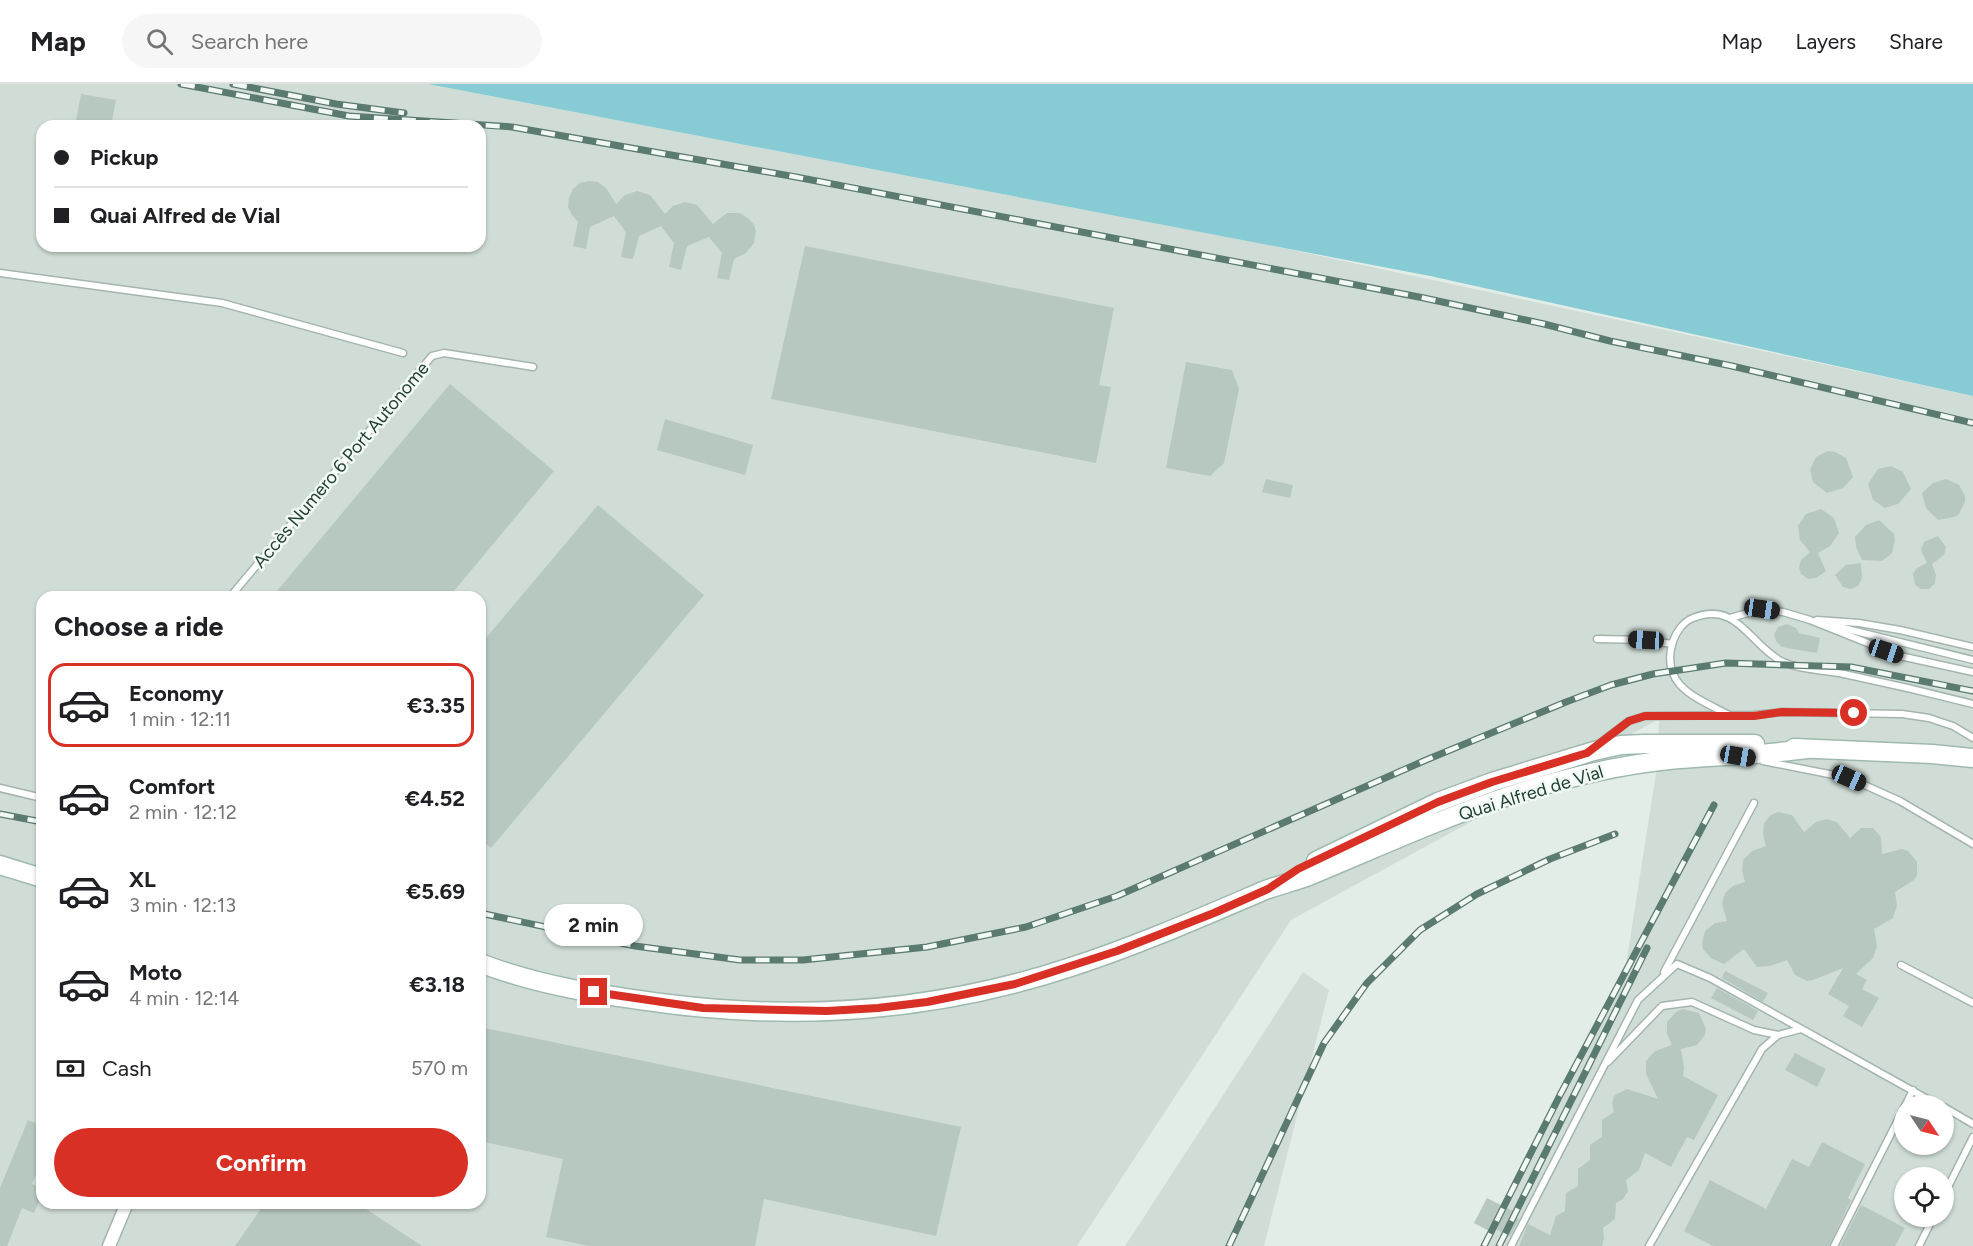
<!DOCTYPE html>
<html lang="en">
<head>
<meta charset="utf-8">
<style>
  :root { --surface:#fff; --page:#f6f6f6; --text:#202124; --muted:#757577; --line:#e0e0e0; --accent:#d93025 }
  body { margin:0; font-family:Figtree,sans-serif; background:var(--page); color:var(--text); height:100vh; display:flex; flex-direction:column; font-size:22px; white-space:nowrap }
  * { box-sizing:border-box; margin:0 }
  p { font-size:20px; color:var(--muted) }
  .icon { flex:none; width:33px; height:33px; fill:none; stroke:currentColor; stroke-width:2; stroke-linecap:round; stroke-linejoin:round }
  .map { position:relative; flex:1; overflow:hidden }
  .panel { position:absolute; left:36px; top:507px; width:450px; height:618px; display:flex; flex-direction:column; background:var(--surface); border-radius:18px; box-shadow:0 2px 4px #0004 }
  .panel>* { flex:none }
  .hud { position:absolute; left:36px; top:36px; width:450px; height:132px; border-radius:18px; box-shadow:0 2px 4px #0004; display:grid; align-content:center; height:132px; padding:0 18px; background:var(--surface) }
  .needle { width:39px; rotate:125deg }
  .fabs { position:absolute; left:1894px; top:1011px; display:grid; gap:12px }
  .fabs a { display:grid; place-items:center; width:60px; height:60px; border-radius:50%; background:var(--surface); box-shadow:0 2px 4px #0004; font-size:30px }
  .end { position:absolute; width:27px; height:27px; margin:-14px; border:8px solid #d93025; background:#fff; box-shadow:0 0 0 3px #fff }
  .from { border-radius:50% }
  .bubble { position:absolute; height:42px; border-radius:21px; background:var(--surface); box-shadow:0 2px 4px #0004; font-size:20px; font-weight:700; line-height:42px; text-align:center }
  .car { position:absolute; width:18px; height:36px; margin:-18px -9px; border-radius:8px; box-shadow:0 0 4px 2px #0007; background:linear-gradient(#222 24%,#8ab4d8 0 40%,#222 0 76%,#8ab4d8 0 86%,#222 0) }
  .hud b { display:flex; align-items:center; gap:21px; height:57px; font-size:22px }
  .hud b+b { border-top:2px solid var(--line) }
  .hud i { width:15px; height:15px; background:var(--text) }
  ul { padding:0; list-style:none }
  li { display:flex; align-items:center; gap:18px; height:84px; margin:0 12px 9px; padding:0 6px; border:3px solid transparent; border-radius:18px }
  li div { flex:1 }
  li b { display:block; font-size:22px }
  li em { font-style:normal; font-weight:700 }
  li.on { border-color:var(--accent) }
  li>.icon { width:54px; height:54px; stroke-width:1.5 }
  h2 { padding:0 18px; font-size:27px; line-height:72px }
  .pay { display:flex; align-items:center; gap:15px; height:66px; padding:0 18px; font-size:22px }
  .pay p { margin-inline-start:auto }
  .button { display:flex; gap:12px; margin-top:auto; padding:12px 18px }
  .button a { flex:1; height:69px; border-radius:36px; background:var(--accent); color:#fff; font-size:24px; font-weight:700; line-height:69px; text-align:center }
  header { display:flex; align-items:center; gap:36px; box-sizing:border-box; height:84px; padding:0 30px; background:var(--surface); border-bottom:2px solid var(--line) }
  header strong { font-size:28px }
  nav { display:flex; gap:33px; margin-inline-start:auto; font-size:21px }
  .search { width:420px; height:54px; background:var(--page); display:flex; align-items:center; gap:15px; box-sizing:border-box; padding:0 21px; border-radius:33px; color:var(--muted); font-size:22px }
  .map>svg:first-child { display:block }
</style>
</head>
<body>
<header>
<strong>Map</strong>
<div class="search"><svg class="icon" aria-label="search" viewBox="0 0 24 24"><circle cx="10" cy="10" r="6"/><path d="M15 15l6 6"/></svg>Search here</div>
<nav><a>Map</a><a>Layers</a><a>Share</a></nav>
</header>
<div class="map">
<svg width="1973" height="1162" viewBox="0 0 1973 1162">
  <rect width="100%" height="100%" fill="#e2ede7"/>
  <g fill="#d0ddd6" fill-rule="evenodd">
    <path d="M0,0H428L1274,162L1973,312V1162H1487L1625,887L1657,683L1659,635L1291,836L1077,1162H0ZM42,42H480V162H42ZM42,513H480V1119H42ZM1905,1022H1944V1060H1905ZM1905,1094H1944V1132H1905Z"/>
    <polygon points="1303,888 1329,906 1264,1162 1125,1162"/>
  </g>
  <polygon fill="#87ccd5" points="428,0 1973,0 1973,312 1430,192"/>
  <g fill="#b7c8c0">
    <polygon points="81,10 116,16 111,42 75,42"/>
    <polygon points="589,97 598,98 606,104 616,120 625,111 637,107 650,111 665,130 673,122 685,118 697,121 713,140 727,129 740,129 750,136 754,141 756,147 754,159 746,169 734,175 729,196 717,194 722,169 709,153 687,162 681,186 669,183 674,159 661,142 639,152 633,175 621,173 626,148 614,132 590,143 586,165 573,162 578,138 572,131 568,123 569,114 573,105 580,99"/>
    <polygon points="805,162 1114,224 1099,301 1111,303 1096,379 771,315"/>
    <polygon points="1186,278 1232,286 1239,305 1224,379 1210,392 1166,384"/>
    <polygon points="450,300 554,387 449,513 272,513"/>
    <polygon points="665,335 753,361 745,391 657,366"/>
    <polygon points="1828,367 1835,368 1846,374 1853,393 1843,404 1827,409 1813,398 1810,386 1816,373"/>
    <polygon points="1891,382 1903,388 1911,405 1898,420 1885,424 1873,416 1868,400 1878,385"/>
    <polygon points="1266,395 1293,401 1290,414 1262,408"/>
    <polygon points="1946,395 1959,401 1965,412 1965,418 1959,430 1954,433 1938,436 1926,424 1922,409 1933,399"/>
    <polygon points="598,421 704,511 491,764 480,755 480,561"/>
    <polygon points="1821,425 1834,434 1839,449 1830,462 1818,469 1826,487 1816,494 1808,495 1801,490 1799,483 1801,476 1810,468 1800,456 1798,442 1806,430"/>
    <polygon points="1879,436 1894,450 1895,456 1892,469 1882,477 1862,476 1856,463 1855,453 1866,441"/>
    <polygon points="1938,452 1946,463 1944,471 1932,480 1936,491 1935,499 1929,505 1921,505 1915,501 1913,490 1917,484 1927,479 1921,466 1924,458"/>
    <polygon points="1861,479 1862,494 1858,502 1851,505 1843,503 1835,491 1846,481"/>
    <polygon points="1787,540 1796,544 1799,549 1820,554 1817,569 1782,563 1776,557 1774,551 1778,543"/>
    <polygon points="1778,728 1792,731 1804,748 1816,738 1826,735 1837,738 1850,754 1861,744 1873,744 1881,753 1882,770 1902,765 1908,767 1917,778 1917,791 1914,796 1895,808 1897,822 1893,834 1874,845 1877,862 1873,874 1856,890 1867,896 1862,905 1879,914 1862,943 1843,932 1849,922 1828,910 1843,884 1813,896 1807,897 1795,891 1787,876 1770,882 1757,883 1744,865 1724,880 1711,874 1703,865 1702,859 1705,847 1715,839 1727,837 1722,820 1725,809 1733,802 1745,798 1742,787 1743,776 1752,767 1766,762 1763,750 1764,739 1771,731"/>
    <polygon points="1725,887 1768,909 1763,918 1722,894"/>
    <polygon points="1717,904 1758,927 1753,936 1711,914"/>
    <polygon points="1683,925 1699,929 1706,945 1705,951 1697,961 1681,965 1684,984 1683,992 1718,1011 1694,1056 1687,1053 1671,1083 1645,1069 1639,1086 1626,1096 1628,1107 1623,1115 1616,1119 1615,1135 1603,1144 1604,1154 1602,1162 1519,1162 1528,1140 1550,1151 1556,1132 1565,1127 1566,1109 1578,1102 1578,1085 1590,1076 1590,1061 1602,1053 1602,1036 1614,1028 1612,1019 1615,1011 1627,1005 1658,1015 1646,990 1646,977 1655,967 1672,961 1667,950 1667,938 1676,928"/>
    <polygon points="480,943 961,1043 936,1152 764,1115 755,1162 589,1162 546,1153 563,1075 480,1057"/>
    <polygon points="1795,969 1826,985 1817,1003 1785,986"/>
    <polygon points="28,1036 42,1042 42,1077 32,1100 42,1104 42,1110 34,1129 22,1124 7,1162 0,1162 0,1104"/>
    <polygon points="1822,1058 1865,1080 1848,1114 1851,1116 1829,1162 1713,1162 1684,1147 1710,1096 1766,1125 1792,1075 1809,1083"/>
    <polygon points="1487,1114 1513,1127 1511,1131 1519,1135 1510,1153 1492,1143 1489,1147 1474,1139"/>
    <polygon points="265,1119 357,1119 422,1162 235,1162"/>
    <polygon points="1861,1121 1905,1144 1895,1162 1840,1162"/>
  </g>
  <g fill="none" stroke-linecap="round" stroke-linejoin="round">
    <defs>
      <g id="service">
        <polyline points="0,189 222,219 403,269"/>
        <polyline points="230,513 432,272 444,269 533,283"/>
        <polyline points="1730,534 1762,525 1783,528 1810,536 1900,572 1973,588"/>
        <polyline points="1817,536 1859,539 1900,546 1973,563"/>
        <polyline points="1831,541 1973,576"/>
        <polyline points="1597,555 1646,556 1672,560"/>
        <path d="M1729,631C1697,614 1659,602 1673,557C1676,548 1684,537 1693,534C1737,516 1750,561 1781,577C1800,586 1823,586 1844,590C1887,599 1930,609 1973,620"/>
        <polyline points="1597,661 1629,637 1645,632 1754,631 1782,628 1902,630 1929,634 1953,642 1973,654"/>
        <polyline points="1763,677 1849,694 1900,717 1973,760"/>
        <polyline points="0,704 42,714"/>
        <polyline points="1901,881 1973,919"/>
        <polyline points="1664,888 1754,719"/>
        <polyline points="1608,978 1662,922 1692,918 1754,946 1778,951"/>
        <polyline points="1905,1022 1913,1006"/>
        <polyline points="1944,1023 1973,1040"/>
        <polyline points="1944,1111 1973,1053"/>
        <polyline points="1511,1162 1638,916 1677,880 1710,894 1940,1022"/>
        <polyline points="1649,1162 1762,965 1778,951 1801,945"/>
        <polyline points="1834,1162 1905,1022"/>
        <polyline points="1919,1162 1934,1132"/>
      </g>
      <polyline id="minor" points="109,1162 127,1119"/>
      <g id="secondary">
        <polyline points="1794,664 1932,670 1973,674"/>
        <polyline points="1316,777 1438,718 1492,698 1594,667 1621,661 1644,660 1755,660"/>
        <polyline points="0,781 42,794"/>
        <path d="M480,879C539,902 606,912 669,920C804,937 941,926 1071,883C1136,862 1200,834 1263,807C1278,801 1294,798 1309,792C1379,763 1448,731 1521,708C1569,693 1619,681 1669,676C1715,672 1761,671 1807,665"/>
      </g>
    </defs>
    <use href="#service" stroke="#a4b5ae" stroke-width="9"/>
    <use href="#minor" stroke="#a4b5ae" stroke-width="15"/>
    <use href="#secondary" stroke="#9fb9af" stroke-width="21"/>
    <use href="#service" stroke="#fff" stroke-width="6"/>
    <use href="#minor" stroke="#fff" stroke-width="12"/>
    <use href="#secondary" stroke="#fff" stroke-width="18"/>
    <defs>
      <g id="rail">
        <polyline points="181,0 349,32 512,43 796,93 1424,214 1544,240 1610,257 1732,282 1973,339"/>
        <polyline points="233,0 336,20 404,29"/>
        <polyline points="0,730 42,738"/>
        <polyline points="480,829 635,862 740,876 803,876 927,863 1026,843 1117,812 1426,676 1566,618 1611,601 1653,590 1726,579 1851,583 1973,607"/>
        <polyline points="1229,1162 1324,959 1367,899 1420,846 1477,810 1550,775 1615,750"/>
        <polyline points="1484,1162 1560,1011 1714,721"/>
        <polyline points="1499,1162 1647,864"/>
      </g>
    </defs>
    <use href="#rail" stroke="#5b7a70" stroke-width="7"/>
    <use href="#rail" stroke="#f2f9f5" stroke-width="4.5" stroke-dasharray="14" stroke-linecap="butt"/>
  </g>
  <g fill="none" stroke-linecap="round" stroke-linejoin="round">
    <polyline stroke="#d93025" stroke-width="8" points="594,908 703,924 827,927 878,924 927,918 1015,900 1117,867 1214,829 1268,805 1298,785 1438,718 1492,698 1587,669 1629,637 1645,632 1754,632 1782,628 1854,629"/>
  </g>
  <g text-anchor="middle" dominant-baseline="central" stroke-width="5" stroke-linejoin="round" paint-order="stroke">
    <g font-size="18" fill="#213f35" stroke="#f2f9f5">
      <text transform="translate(341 381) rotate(-50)">Accès Numero 6 Port Autonome</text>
      <text transform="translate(1531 709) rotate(-17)">Quai Alfred de Vial</text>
    </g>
  </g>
</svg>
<div class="fabs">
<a><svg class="needle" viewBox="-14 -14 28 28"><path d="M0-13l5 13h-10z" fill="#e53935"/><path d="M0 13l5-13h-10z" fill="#757577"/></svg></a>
<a><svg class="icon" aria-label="locate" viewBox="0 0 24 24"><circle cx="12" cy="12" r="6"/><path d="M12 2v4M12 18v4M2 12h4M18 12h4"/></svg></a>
</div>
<i class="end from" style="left:1854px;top:629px"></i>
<i class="end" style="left:594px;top:908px"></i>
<div class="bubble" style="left:544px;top:820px;width:99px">2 min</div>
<i class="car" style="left:1762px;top:525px;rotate:98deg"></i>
<i class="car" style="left:1646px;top:556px;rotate:273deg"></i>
<i class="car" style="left:1886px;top:567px;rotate:109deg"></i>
<i class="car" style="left:1738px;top:672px;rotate:100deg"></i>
<i class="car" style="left:1849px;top:694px;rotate:114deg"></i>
<div class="hud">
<b><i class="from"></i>Pickup</b>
<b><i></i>Quai Alfred de Vial</b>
</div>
<section class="panel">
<h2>Choose a ride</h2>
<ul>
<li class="on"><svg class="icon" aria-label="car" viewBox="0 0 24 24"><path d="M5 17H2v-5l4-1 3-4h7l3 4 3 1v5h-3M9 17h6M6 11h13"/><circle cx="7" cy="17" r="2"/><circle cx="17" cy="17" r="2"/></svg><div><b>Economy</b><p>1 min · 12:11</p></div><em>€3.35</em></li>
<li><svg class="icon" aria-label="car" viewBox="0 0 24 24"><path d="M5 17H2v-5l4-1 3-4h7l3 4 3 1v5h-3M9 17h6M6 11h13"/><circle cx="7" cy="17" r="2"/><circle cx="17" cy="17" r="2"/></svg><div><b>Comfort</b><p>2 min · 12:12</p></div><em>€4.52</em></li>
<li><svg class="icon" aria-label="car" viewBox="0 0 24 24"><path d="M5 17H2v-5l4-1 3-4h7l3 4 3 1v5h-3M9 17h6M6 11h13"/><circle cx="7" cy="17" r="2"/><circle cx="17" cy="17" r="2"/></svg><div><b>XL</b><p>3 min · 12:13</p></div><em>€5.69</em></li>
<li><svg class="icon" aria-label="car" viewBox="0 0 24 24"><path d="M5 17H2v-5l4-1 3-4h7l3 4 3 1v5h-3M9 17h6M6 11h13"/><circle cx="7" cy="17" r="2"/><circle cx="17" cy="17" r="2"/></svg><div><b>Moto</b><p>4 min · 12:14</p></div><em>€3.18</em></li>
</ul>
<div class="pay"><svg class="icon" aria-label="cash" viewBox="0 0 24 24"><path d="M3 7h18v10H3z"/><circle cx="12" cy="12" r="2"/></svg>Cash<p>570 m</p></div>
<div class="button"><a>Confirm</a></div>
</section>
</div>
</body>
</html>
